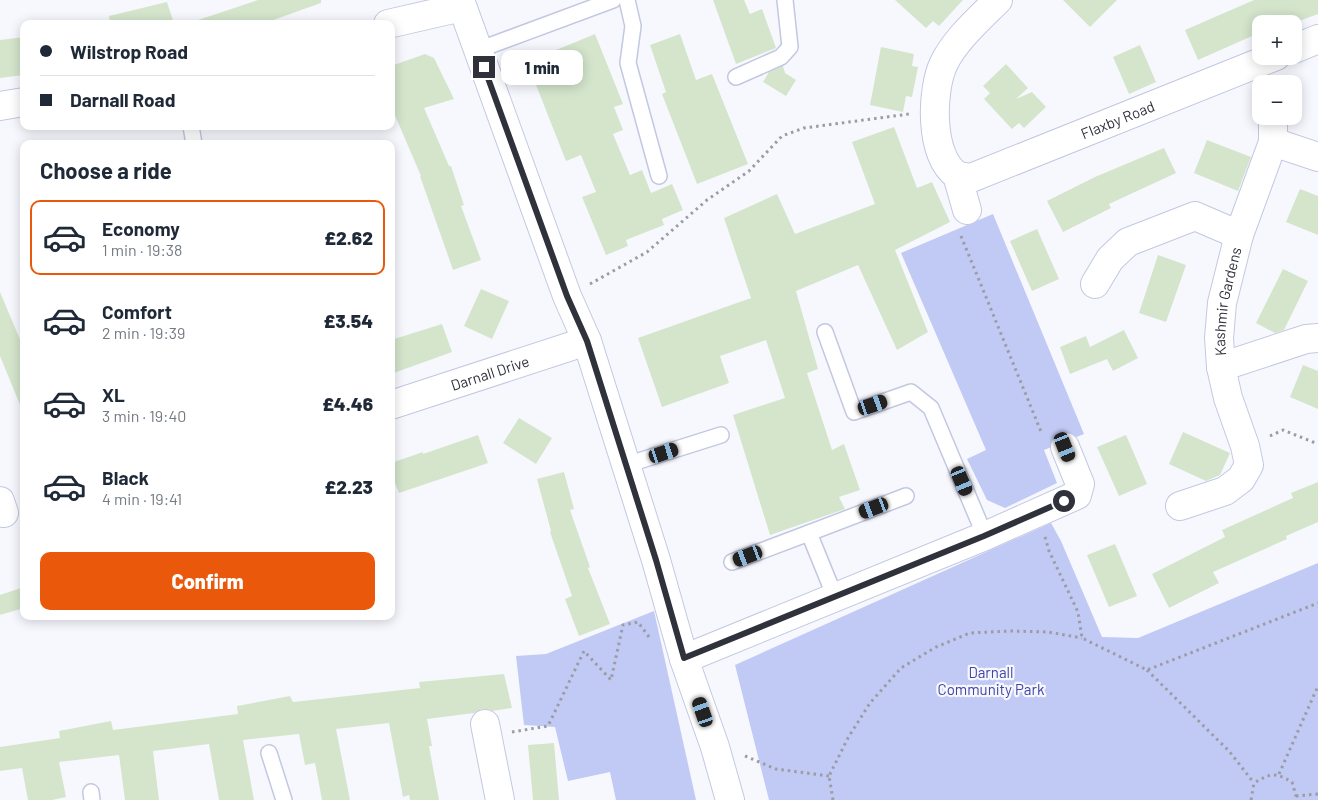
<!DOCTYPE html>
<html lang="en">
<head>
<meta charset="utf-8">
<style>
  :root { --surface:#fff; --page:#f2f2f3; --text:#1f2937; --muted:#747a83; --line:#e0e1e3; --accent:#ea580c }
  body { margin:0; font-family:Barlow,sans-serif; background:var(--page); color:var(--text); height:100vh; display:flex; flex-direction:column; font-size:19px; white-space:nowrap }
  * { box-sizing:border-box; margin:0 }
  p { font-size:16px; color:var(--muted) }
  .icon { flex:none; width:28px; height:28px; fill:none; stroke:currentColor; stroke-width:2; stroke-linecap:round; stroke-linejoin:round }
  .map { position:relative; flex:1; overflow:hidden }
  .panel { position:absolute; left:20px; top:140px; width:375px; height:480px; display:flex; flex-direction:column; background:var(--surface); border-radius:10px; box-shadow:0 2px 12px #0003 }
  .panel>* { flex:none }
  .hud { position:absolute; left:20px; top:20px; width:375px; height:110px; border-radius:10px; box-shadow:0 2px 12px #0003; display:grid; align-content:center; height:110px; padding:0 20px; background:var(--surface) }
  .controls { position:absolute; left:1252px; top:15px; display:grid; gap:10px }
  .controls a { display:grid; place-items:center; width:50px; height:50px; border-radius:10px; background:var(--surface); box-shadow:0 2px 12px #0003; font-size:25px }
  .end { position:absolute; width:22px; height:22px; margin:-11px; border:6px solid #2f313b; background:#fff; box-shadow:0 0 0 2px #fff }
  .from { border-radius:50% }
  .bubble { position:absolute; height:35px; border-radius:10px; background:var(--surface); box-shadow:0 2px 12px #0003; font-size:16px; font-weight:800; line-height:35px; text-align:center }
  .car { position:absolute; width:15px; height:30px; margin:-15px -8px; border-radius:6px; box-shadow:0 0 4px 1px #0007; background:linear-gradient(#222 24%,#8ab4d8 0 40%,#222 0 76%,#8ab4d8 0 86%,#222 0) }
  .hud b { display:flex; align-items:center; gap:18px; height:48px; font-size:19px }
  .hud b+b { border-top:1px solid var(--line) }
  .hud i { width:12px; height:12px; background:var(--text) }
  ul { padding:0; list-style:none }
  li { display:flex; align-items:center; gap:15px; height:75px; margin:0 10px 8px; padding:0 10px; border:2px solid transparent; border-radius:10px }
  li div { flex:1 }
  li b { display:block; font-size:19px }
  li em { font-style:normal; font-weight:800 }
  li.current { border-color:var(--accent) }
  li>.icon { width:45px; height:45px; stroke-width:1.5 }
  h2 { padding:0 20px; font-size:22px; line-height:60px }
  .button { display:flex; gap:10px; margin-top:auto; padding:10px 20px }
  .button a { flex:1; height:58px; border-radius:10px; background:var(--accent); color:#fff; font-size:20px; font-weight:800; line-height:58px; text-align:center }
  .map>svg:first-child { display:block }
</style>
</head>
<body>
<div class="map">
<svg width="1318" height="800" viewBox="0 0 1318 800">
  <rect width="100%" height="100%" fill="#f7f8fe"/>
  <g fill="#c1c9f5">
    <polygon points="993,214 1084,434 1044,450 1057,483 1005,508 987,500 967,459 986,450 901,253"/>
    <polygon points="1051,523 1061,541 1102,637 1138,638 1318,563 1318,800 769,800 735,665"/>
    <polygon points="654,611 696,800 616,800 610,772 568,781 555,727 524,725 516,656 546,654"/>
  </g>
  <g fill="#d4e5cc">
    <polygon points="258,0 321,0 321,3 262,24 198,24 198,20"/>
    <polygon points="713,0 744,0 750,14 762,9 776,48 736,64"/>
    <polygon points="895,0 963,0 939,26 933,21 926,28"/>
    <polygon points="1063,0 1117,0 1090,27"/>
    <polygon points="1254,0 1318,0 1318,14 1291,24 1261,24 1261,32 1198,60 1185,30"/>
    <polygon points="167,2 174,24 110,24 109,16"/>
    <polygon points="595,34 623,104 614,107 623,130 613,134 630,175 642,170 651,193 672,184 683,210 662,219 664,225 626,240 628,246 606,255 582,197 596,192 581,155 566,161 527,62"/>
    <polygon points="680,34 696,80 712,74 748,164 697,184 662,94 666,92 650,45"/>
    <polygon points="24,37 24,75 0,78 0,40"/>
    <polygon points="1140,45 1156,82 1129,94 1113,57"/>
    <polygon points="881,47 914,54 912,66 918,67 912,97 906,96 903,112 870,105"/>
    <polygon points="425,54 434,58 454,99 424,108 449,166 451,166 464,205 461,206 481,260 453,270 420,176 421,176 391,106 391,66"/>
    <polygon points="1006,64 1028,88 1016,99 1032,92 1046,107 1024,128 1019,123 1012,129 984,99 990,93 983,86"/>
    <polygon points="783,66 785,73 796,80 786,96 763,82 769,72"/>
    <polygon points="894,127 917,188 932,182 950,222 895,250 928,332 897,350 858,265 796,291 818,369 807,373 832,450 844,444 860,490 839,497 845,509 770,535 733,415 785,398 766,340 720,356 729,383 662,407 638,338 751,298 724,218 777,194 795,234 875,204 852,142"/>
    <polygon points="1207,140 1251,157 1238,191 1194,173"/>
    <polygon points="1164,148 1176,173 1109,204 1111,208 1063,232 1047,201 1095,177"/>
    <polygon points="1300,189 1318,196 1318,235 1286,222"/>
    <polygon points="1037,229 1059,279 1032,291 1010,241"/>
    <polygon points="1158,255 1186,265 1166,322 1139,313"/>
    <polygon points="1283,269 1308,281 1284,330 1275,333 1256,323"/>
    <polygon points="481,289 509,301 492,339 464,326"/>
    <polygon points="0,292 24,349 23,412 0,356"/>
    <polygon points="442,324 452,352 391,374 391,340"/>
    <polygon points="1124,330 1138,358 1113,371 1107,359 1070,374 1060,347 1086,336 1090,347"/>
    <polygon points="1303,365 1318,371 1318,409 1290,397"/>
    <polygon points="519,418 552,438 536,464 503,443"/>
    <polygon points="1183,432 1230,453 1220,475 1206,481 1169,464"/>
    <polygon points="478,435 488,463 399,493 391,473 391,463 423,452 423,454"/>
    <polygon points="1126,435 1147,484 1119,496 1097,447"/>
    <polygon points="564,472 574,509 570,510 590,567 588,568 610,624 579,636 565,599 572,596 550,532 551,531 537,479"/>
    <polygon points="1318,482 1318,522 1286,536 1287,539 1213,572 1219,583 1169,608 1152,574 1225,537 1222,530 1293,498 1291,493"/>
    <polygon points="1115,544 1137,596 1109,607 1087,555"/>
    <polygon points="24,587 24,608 0,615 0,595"/>
    <polygon points="504,674 512,708 492,711 482,709 474,713 427,719 432,746 429,746 439,800 410,800 409,795 403,797 389,723 336,729 350,800 322,800 315,763 305,765 299,734 243,740 254,800 219,800 209,744 153,751 159,800 125,800 119,755 59,762 66,797 52,800 28,800 22,768 0,771 0,747 60,738 59,731 111,721 113,730 238,714 237,706 290,696 293,702 420,688 419,682"/>
    <polygon points="554,743 559,800 533,800 528,745"/>
  </g>
  <g fill="none" stroke-linecap="round" stroke-linejoin="round">
    <defs>
      <g id="service">
        <polyline points="627,0 633,26 628,63 659,176"/>
        <polyline points="478,50 613,0"/>
        <polyline points="736,77 781,57 790,47 785,0"/>
        <polyline points="191,126 194,144"/>
        <polyline points="825,332 854,412 911,392 931,408 985,536"/>
        <polyline points="626,465 721,435"/>
        <polyline points="732,562 809,533"/>
        <polyline points="835,597 809,533 906,496"/>
        <polyline points="269,753 284,800"/>
        <polyline points="91,792 92,800"/>
      </g>
      <g id="minor">
        <path id="s1" d="M998,0C980,18 955,40 944,63C931,89 929,157 957,175C960,177 967,177 971,178L1276,56"/>
        <polyline points="388,24 462,7"/>
        <polyline points="1294,49 1318,39"/>
        <polyline points="0,106 24,102"/>
        <polyline points="1273,142 1318,157"/>
        <polyline points="957,175 967,210"/>
        <polyline points="1095,284 1110,259 1128,242 1195,216 1239,235"/>
        <polyline points="1221,367 1306,339 1318,338"/>
        <path id="s2" d="M391,405L587,341"/>
        <polyline points="0,501 4,513"/>
        <path id="s3" d="M1180,506L1225,491L1241,479L1249,465L1245,446L1228,398L1221,367L1219,338L1222,303L1239,235L1273,142V116"/>
        <polyline points="684,659 985,536 1077,495 1080,484 1065,447"/>
        <polyline points="485,724 500,800"/>
      </g>
      <polyline id="secondary" points="460,0 567,296 587,341 656,560 684,659 715,747 730,800"/>
    </defs>
    <use href="#service" stroke="#c3c8e2" stroke-width="18"/>
    <use href="#minor" stroke="#c3c8e2" stroke-width="30"/>
    <use href="#secondary" stroke="#c3c8e2" stroke-width="30"/>
    <g stroke="#9b9ca4" stroke-width="3" stroke-dasharray="2.5 4" stroke-linecap="butt">
      <polyline points="961,236 1042,434"/>
      <polyline points="590,284 647,252 707,200 749,171 782,136 804,128 909,114"/>
      <polyline points="1270,436 1283,430 1318,444"/>
      <polyline points="1045,537 1049,551 1078,612 1082,638 1147,670 1318,603"/>
      <polyline points="1147,670 1229,751 1254,783"/>
      <polyline points="512,732 548,726 584,651 611,680 623,625 638,622 649,637"/>
      <polyline points="745,756 776,769 829,776"/>
      <polyline points="1279,774 1318,686"/>
      <polyline points="1296,796 1318,794"/>
      <polyline points="833,800 829,776 848,738 870,703 901,668 936,647 970,633 1010,631 1048,632 1082,638"/>
      <path d="M1251,800L1254,783C1271,773 1275,772 1292,782L1296,796L1295,800"/>
    </g>
    <use href="#service" stroke="#fff" stroke-width="15"/>
    <use href="#minor" stroke="#fff" stroke-width="28"/>
    <use href="#secondary" stroke="#fff" stroke-width="28"/>
  </g>
  <g fill="none" stroke-linecap="round" stroke-linejoin="round">
    <polyline stroke="#2f313b" stroke-width="6" points="484,67 567,296 587,341 656,560 684,658 984,536 1064,501"/>
  </g>
  <g text-anchor="middle" dominant-baseline="central" stroke-width="4.5" stroke-linejoin="round" paint-order="stroke">
    <g font-size="15" fill="#2f313b" stroke="#f7f8fe">
      <text stroke="none"><textPath href="#s1" startOffset="375">Flaxby Road</textPath></text>
      <text stroke="none"><textPath href="#s3" startOffset="252">Kashmir Gardens</textPath></text>
      <text stroke="none"><textPath href="#s2" startOffset="104">Darnall Drive</textPath></text>
    </g>
    <g font-size="15" fill="#4144a4" stroke="#f7f8fe">
      <text x="991" y="672">Darnall<tspan x="991" dy="17">Community Park</tspan></text>
    </g>
  </g>
</svg>
<div class="controls">
<a>+</a>
<a>−</a>
</div>
<i class="end from" style="left:1064px;top:501px"></i>
<i class="end" style="left:484px;top:67px"></i>
<div class="bubble" style="left:501px;top:50px;width:82px">1 min</div>
<i class="car" style="left:873px;top:405px;rotate:71deg"></i>
<i class="car" style="left:1065px;top:447px;rotate:158deg"></i>
<i class="car" style="left:664px;top:453px;rotate:72deg"></i>
<i class="car" style="left:962px;top:481px;rotate:157deg"></i>
<i class="car" style="left:874px;top:508px;rotate:249deg"></i>
<i class="car" style="left:748px;top:556px;rotate:249deg"></i>
<i class="car" style="left:703px;top:712px;rotate:341deg"></i>
<div class="hud">
<b><i class="from"></i>Wilstrop Road</b>
<b><i></i>Darnall Road</b>
</div>
<section class="panel">
<h2>Choose a ride</h2>
<ul>
<li class="current"><svg class="icon" aria-label="car" viewBox="0 0 24 24"><path d="M5 17H2v-5l4-1 3-4h7l3 4 3 1v5h-3M9 17h6M6 11h13"/><circle cx="7" cy="17" r="2"/><circle cx="17" cy="17" r="2"/></svg><div><b>Economy</b><p>1 min · 19:38</p></div><em>£2.62</em></li>
<li><svg class="icon" aria-label="car" viewBox="0 0 24 24"><path d="M5 17H2v-5l4-1 3-4h7l3 4 3 1v5h-3M9 17h6M6 11h13"/><circle cx="7" cy="17" r="2"/><circle cx="17" cy="17" r="2"/></svg><div><b>Comfort</b><p>2 min · 19:39</p></div><em>£3.54</em></li>
<li><svg class="icon" aria-label="car" viewBox="0 0 24 24"><path d="M5 17H2v-5l4-1 3-4h7l3 4 3 1v5h-3M9 17h6M6 11h13"/><circle cx="7" cy="17" r="2"/><circle cx="17" cy="17" r="2"/></svg><div><b>XL</b><p>3 min · 19:40</p></div><em>£4.46</em></li>
<li><svg class="icon" aria-label="car" viewBox="0 0 24 24"><path d="M5 17H2v-5l4-1 3-4h7l3 4 3 1v5h-3M9 17h6M6 11h13"/><circle cx="7" cy="17" r="2"/><circle cx="17" cy="17" r="2"/></svg><div><b>Black</b><p>4 min · 19:41</p></div><em>£2.23</em></li>
</ul>
<div class="button"><a>Confirm</a></div>
</section>
</div>
</body>
</html>
